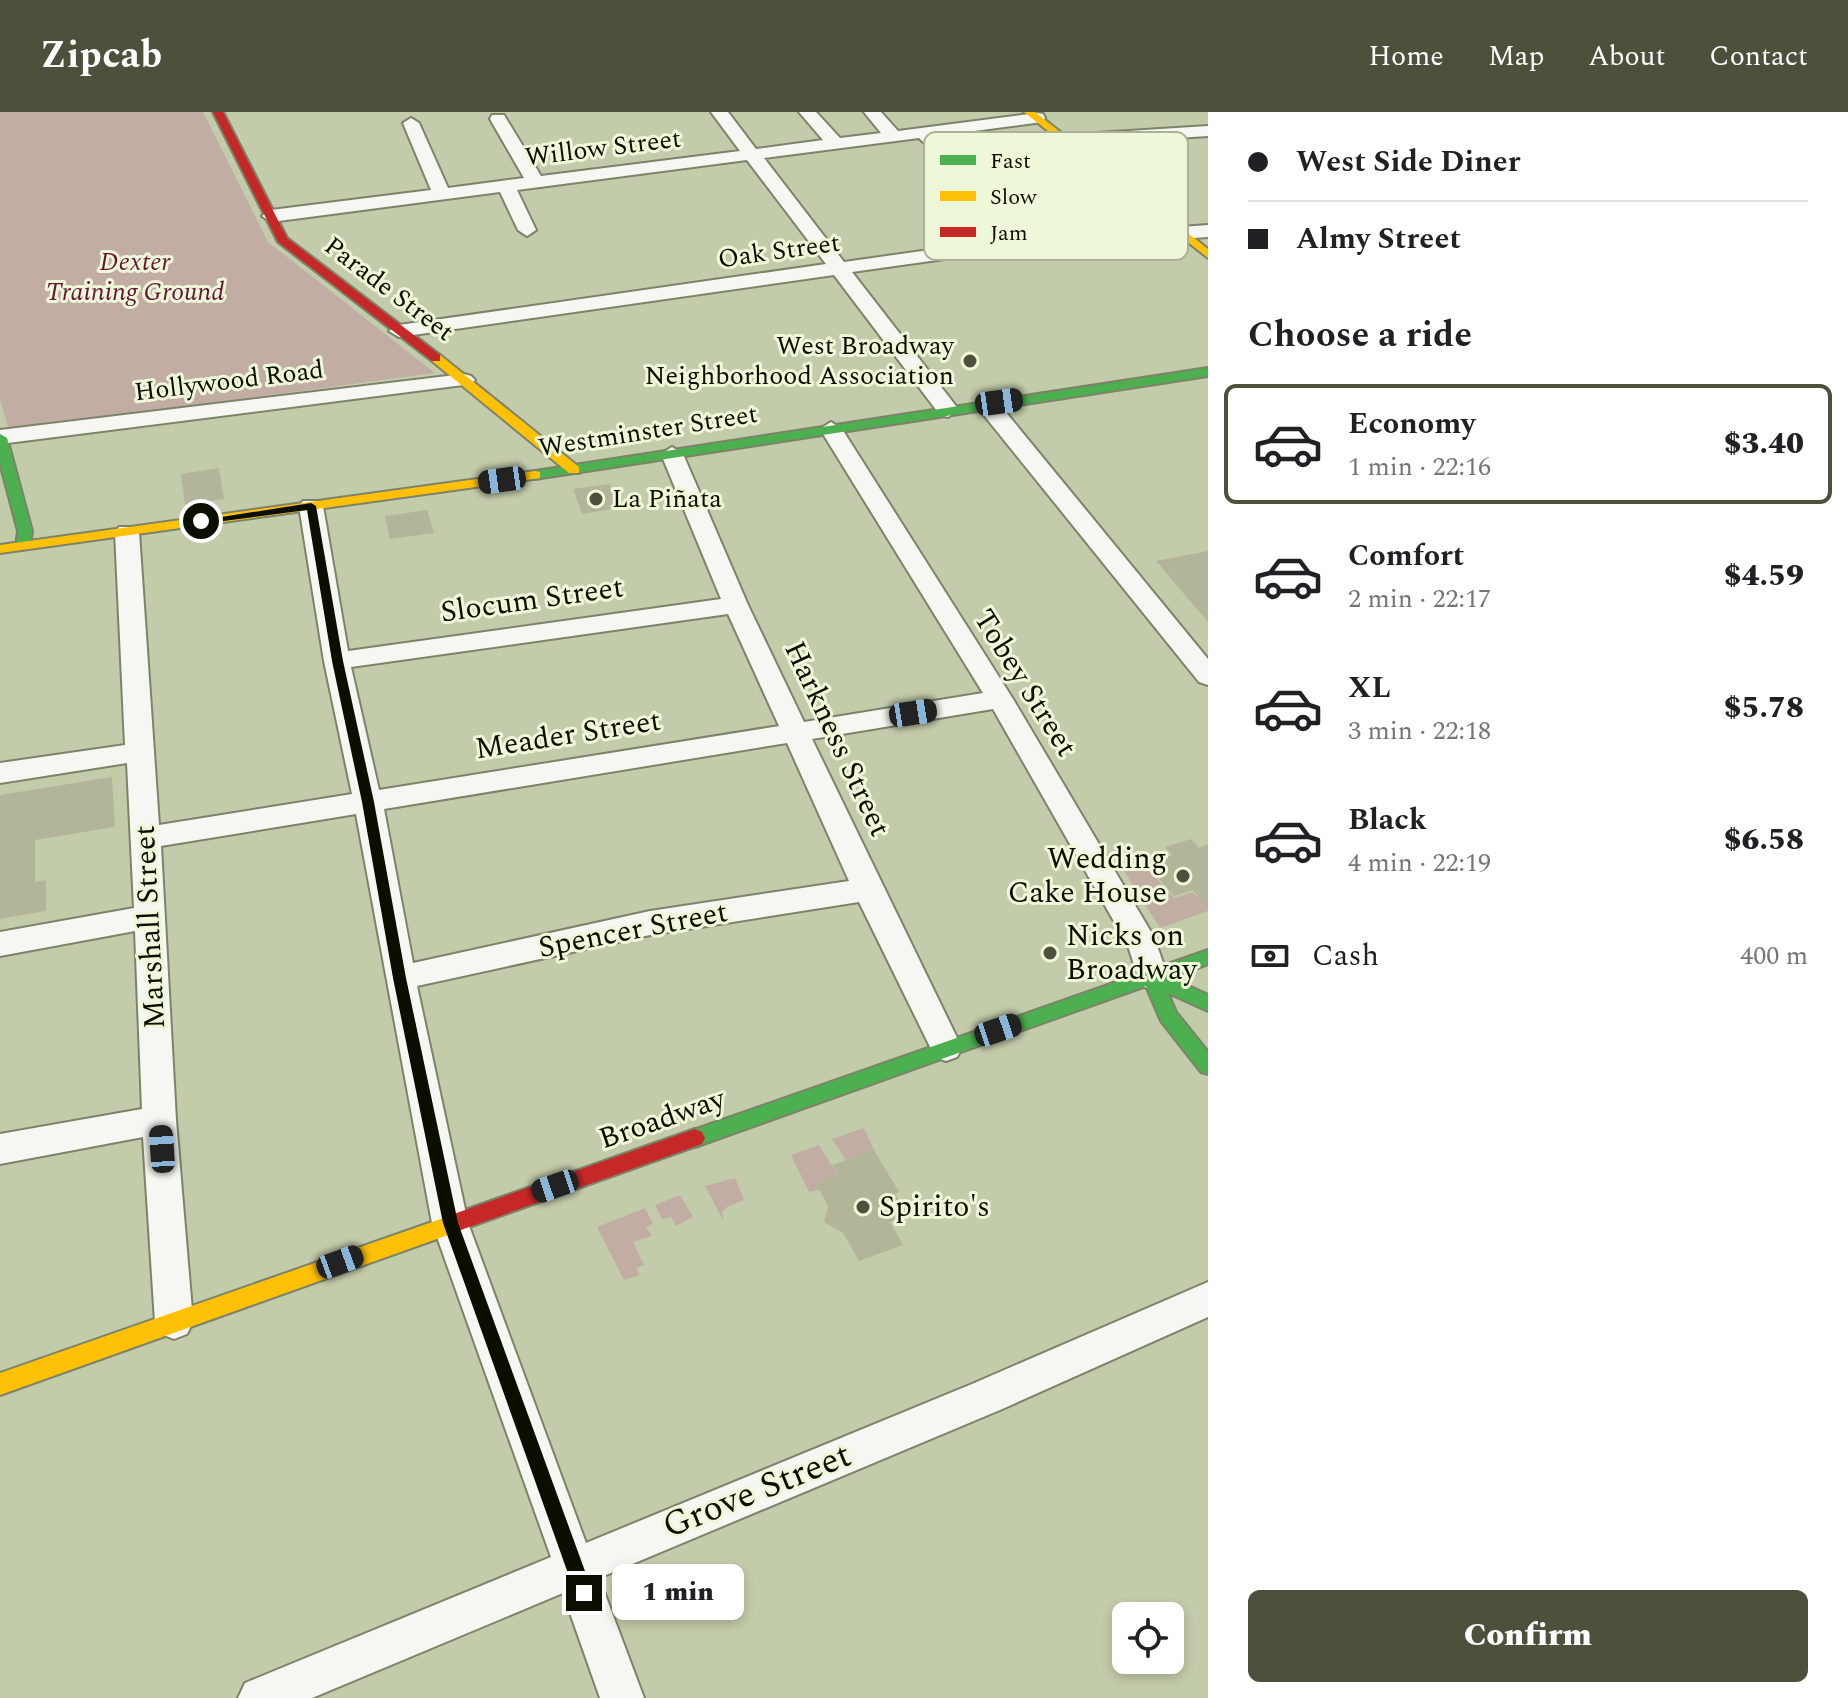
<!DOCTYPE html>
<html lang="en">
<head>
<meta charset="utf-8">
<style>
  :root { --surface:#fff; --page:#f2f2f2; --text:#202124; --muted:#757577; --line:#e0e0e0; --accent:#4b513b }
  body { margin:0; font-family:Spectral,serif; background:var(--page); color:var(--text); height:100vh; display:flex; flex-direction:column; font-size:30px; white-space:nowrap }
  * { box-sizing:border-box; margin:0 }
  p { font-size:26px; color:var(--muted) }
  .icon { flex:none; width:44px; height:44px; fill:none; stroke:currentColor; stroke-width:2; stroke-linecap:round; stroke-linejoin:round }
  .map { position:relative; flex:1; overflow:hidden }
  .side { display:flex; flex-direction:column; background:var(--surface); width:640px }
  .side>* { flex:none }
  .top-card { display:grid; align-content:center; height:176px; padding:0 40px; background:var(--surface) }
  .fabs { position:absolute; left:1112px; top:1490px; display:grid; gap:16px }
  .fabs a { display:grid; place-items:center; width:72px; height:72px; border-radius:12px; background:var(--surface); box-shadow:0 4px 12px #0003; font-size:40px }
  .end { position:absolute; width:36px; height:36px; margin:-18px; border:10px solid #0b0f00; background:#fff; box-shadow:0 0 0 4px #fff }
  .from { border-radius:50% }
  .bubble { position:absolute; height:56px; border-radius:12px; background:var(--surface); box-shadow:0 4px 12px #0003; font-size:26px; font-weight:800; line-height:56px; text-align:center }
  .car { position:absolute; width:24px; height:48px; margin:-24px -12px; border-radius:10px; box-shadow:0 0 6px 2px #0007; background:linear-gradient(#222 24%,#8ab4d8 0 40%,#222 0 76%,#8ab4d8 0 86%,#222 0) }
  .top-card b { display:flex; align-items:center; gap:28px; height:76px; font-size:30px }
  .top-card b+b { border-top:2px solid var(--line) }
  .top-card i { width:20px; height:20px; background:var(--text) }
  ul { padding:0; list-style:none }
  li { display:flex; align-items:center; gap:24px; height:120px; margin:0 16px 12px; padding:0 24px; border:4px solid transparent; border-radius:12px }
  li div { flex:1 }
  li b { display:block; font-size:30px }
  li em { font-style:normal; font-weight:800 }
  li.on { border-color:var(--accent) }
  li>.icon { width:72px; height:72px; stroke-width:1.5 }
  h2 { padding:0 40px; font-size:36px; line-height:96px }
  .pay { display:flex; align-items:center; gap:20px; height:88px; padding:0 40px; font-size:30px }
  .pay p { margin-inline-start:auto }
  .primary-button { display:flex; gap:16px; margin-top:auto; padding:16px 40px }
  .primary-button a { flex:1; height:92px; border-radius:12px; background:var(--accent); color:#fff; font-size:32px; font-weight:800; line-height:92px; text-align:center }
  header { display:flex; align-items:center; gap:48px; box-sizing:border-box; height:112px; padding:0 40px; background:var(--accent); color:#fff }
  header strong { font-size:38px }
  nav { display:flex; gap:44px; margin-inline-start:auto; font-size:28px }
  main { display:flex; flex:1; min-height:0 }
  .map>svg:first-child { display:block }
</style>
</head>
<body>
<header>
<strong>Zipcab</strong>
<nav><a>Home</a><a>Map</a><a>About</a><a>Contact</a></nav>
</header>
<main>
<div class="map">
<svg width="1208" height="1586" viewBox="0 0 1208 1586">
  <rect width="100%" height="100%" fill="#c3ccaa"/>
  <g fill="#c2ada5">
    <polygon points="0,0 203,0 268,130 435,261 9,318 0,288"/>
    <polygon points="1143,752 1174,786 1193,780 1198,785 1208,782 1208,799 1160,816 1124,759"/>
    <polygon points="864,1016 874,1038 846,1048 832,1027"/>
    <polygon points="819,1033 838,1064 816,1072 819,1078 809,1080 791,1043"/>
    <polygon points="735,1066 744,1088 727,1095 722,1101 724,1110 705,1074"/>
    <polygon points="680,1083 693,1105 676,1114 671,1105 662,1107 655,1093"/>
    <polygon points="645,1096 653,1112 646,1115 652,1124 633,1130 644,1153 636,1156 640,1163 624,1168 597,1115"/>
  </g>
  <g fill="#b3b599">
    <polygon points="219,356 224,387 185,393 181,362"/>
    <polygon points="610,372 619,396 582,402 573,377"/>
    <polygon points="427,398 434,421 390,427 385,404"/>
    <polygon points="1208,439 1208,510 1156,449"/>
    <polygon points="112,665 115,715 35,728 35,770 46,768 46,799 0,807 0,683"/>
    <polygon points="1191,727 1199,736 1208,732 1208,795 1193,778 1174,784 1146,751 1172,743 1165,735"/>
    <polygon points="874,1038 899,1080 895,1082 901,1093 895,1096 901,1106 890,1110 903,1133 859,1149 843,1121 824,1110 828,1094 816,1072 838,1064 832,1053"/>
  </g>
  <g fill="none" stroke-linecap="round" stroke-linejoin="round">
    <defs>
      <g id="street">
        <path d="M711,0H728L756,37L823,28L799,0H816L840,26L881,21L864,0H881L898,19L1037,1L1043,2L1045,6L1043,10L936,24L1040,122L1166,104L1175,110L1166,116L852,160L959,298L948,305L940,303L834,163L399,225L389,219L399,213L826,152L747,48L517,78L536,118L527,124L518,118L500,80L271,110L262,104L271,98L431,78L403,11L411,6L419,11L448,76L524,66L490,7L492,3H504L541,64L740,39ZM919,26L1021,125L844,150L764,46Z"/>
        <polygon points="1208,14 1208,24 1065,33 1056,28 1065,23"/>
        <polygon points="1208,113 1208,125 1180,127 1171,121 1180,115"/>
        <polygon points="464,262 471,264 475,268 471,272 0,332 0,318"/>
        <polygon points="987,286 995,287 1208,547 1208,573 1199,570 979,297 976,292 979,287"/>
        <path d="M831,310L842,317L1013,587L1154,825L1168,865L1163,874L1152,877L1141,874L1128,834L993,597L812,627L962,936L957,945L946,949L935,945L859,790L650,823L417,874L468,1111L586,1431L972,1272L1208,1170V1205L1000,1298L599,1466L644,1586H600L563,1481L312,1586H238L245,1571L551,1445L432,1111L356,702L161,734L176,1008L193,1210L187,1222L174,1227L161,1222L155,1210L143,1025L0,1052V1022L142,997L135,819L0,844V820L134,796L127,651L0,671V651L125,633L115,420L119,415H135L139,420L159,713L352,682L324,549L299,394L303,389H319L323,394L348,539L721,487L661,342L672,335L683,342L748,493L804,610L983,581L820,317ZM728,502L779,614L379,678L351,555ZM787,631L849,769L650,799L413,851L384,697Z"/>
      </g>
      <g id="fast">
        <polygon points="1208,256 1208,264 535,367 528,363 535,359"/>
        <polygon points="0,322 7,326 32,419 30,434 23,438 16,434 18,419 0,351"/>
        <polygon points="1208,838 1208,852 1171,866 1208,883 1208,899 1168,881 1176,900 1208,940 1208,962 1201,960 1161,909 1146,874 695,1035 688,1032 685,1026 688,1020"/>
      </g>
      <g id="slow">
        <polygon points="1024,0 1035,0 1208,137 1208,146"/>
        <polygon points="432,243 440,243 579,355 579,361 569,361 432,249"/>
        <polygon points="535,359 540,360 540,366 0,441 0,433"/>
        <polygon points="455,1102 462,1104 466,1111 462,1118 0,1283 0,1261"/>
      </g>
      <g id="jam">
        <polygon points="213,0 223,0 287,126 440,243 440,249 432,249 278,130"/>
        <polygon points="695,1017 702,1020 705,1026 702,1032 455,1120 448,1118 444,1111 448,1104"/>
      </g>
    </defs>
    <use href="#street" stroke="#7d8369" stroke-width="4"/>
    <use href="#fast" stroke="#7d8369" stroke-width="4"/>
    <use href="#slow" stroke="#7d8369" stroke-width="4"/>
    <use href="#jam" stroke="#7d8369" stroke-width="4"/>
    <use href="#street" fill="#f6f7f2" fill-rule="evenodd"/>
    <use href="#fast" fill="#4caf50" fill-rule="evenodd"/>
    <use href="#slow" fill="#ffc107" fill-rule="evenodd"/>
    <use href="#jam" fill="#c62828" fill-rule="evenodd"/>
  </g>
  <polygon fill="#0b0f00" points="311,391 316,394 343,549 374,690 406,866 458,1111 593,1481 590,1488 584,1490 577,1488 575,1481 443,1111 393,866 362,690 332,549 307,398 201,412 196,409"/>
  <g fill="#4b513b" stroke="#eef7d8" stroke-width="3">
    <circle cx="970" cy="249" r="8"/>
    <circle cx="596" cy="387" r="8"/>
    <circle cx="1183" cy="764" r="8"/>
    <circle cx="1050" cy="841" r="8"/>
    <circle cx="863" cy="1095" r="8"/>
  </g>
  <g text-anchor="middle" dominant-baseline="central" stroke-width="6" stroke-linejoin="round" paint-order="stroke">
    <g font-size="26" fill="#0b0f00" stroke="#eef7d8">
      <text transform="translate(603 36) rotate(-7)">Willow Street</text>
      <text transform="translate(779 139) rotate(-8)">Oak Street</text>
      <text transform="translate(389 177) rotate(37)">Parade Street</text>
      <text transform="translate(229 269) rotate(-7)">Hollywood Road</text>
      <text transform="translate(648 319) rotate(-9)">Westminster Street</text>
    </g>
    <g font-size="26" font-style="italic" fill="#661537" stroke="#eef7d8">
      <text x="135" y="150">Dexter<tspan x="135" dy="30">Training Ground</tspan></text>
    </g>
    <g font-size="26" fill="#0b0f00" stroke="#eef7d8" text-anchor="end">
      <text x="954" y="234">West Broadway<tspan x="954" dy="30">Neighborhood Association</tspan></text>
      <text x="612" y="387" text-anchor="start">La Piñata</text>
    </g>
    <g font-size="30" fill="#0b0f00" stroke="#eef7d8">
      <text transform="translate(532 488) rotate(-8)">Slocum Street</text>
      <text transform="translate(1025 571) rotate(58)">Tobey Street</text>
      <text transform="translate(568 623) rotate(-9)">Meader Street</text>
      <text transform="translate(837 627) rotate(65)">Harkness Street</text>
      <text transform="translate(150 815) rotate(-93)">Marshall Street</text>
      <text transform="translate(633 818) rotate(-11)">Spencer Street</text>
      <text transform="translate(662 1007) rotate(-19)">Broadway</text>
    </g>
    <g font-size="30" fill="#0b0f00" stroke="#eef7d8" text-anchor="start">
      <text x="1167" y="747" text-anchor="end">Wedding<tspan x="1167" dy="34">Cake House</tspan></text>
      <text x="1066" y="824">Nicks on<tspan x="1066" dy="34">Broadway</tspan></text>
      <text x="879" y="1095">Spirito's</text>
    </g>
    <g font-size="36" fill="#0b0f00" stroke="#eef7d8">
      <text transform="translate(757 1379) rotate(-22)">Grove Street</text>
    </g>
  </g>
  <rect x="924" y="20" width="264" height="128" rx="12" fill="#eef7d8" stroke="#aab197" stroke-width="2"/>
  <rect x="940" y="43" width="36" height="10" fill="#4caf50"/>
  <rect x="940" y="79" width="36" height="10" fill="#ffc107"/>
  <rect x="940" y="115" width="36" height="10" fill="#c62828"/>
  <g font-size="22" fill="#0b0f00">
    <text x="990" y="56">Fast</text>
    <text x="990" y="92">Slow</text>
    <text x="990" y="128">Jam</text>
  </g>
</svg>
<div class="fabs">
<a><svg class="icon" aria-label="locate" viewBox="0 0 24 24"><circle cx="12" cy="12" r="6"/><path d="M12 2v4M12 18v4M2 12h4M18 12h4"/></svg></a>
</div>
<i class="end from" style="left:201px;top:409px"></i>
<i class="end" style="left:584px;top:1481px"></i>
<div class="bubble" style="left:612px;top:1452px;width:132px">1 min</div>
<i class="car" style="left:999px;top:290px;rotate:82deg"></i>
<i class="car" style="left:502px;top:368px;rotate:262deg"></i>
<i class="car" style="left:913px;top:601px;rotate:81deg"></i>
<i class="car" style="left:998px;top:918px;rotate:71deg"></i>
<i class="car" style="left:162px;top:1037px;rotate:356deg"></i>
<i class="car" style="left:555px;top:1074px;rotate:251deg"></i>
<i class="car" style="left:340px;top:1150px;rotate:70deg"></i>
</div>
<section class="side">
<div class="top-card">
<b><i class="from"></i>West Side Diner</b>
<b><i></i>Almy Street</b>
</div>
<h2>Choose a ride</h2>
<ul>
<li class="on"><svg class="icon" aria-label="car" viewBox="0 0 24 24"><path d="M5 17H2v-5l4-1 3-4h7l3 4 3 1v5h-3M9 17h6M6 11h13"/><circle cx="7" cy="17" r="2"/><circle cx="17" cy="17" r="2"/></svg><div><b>Economy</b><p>1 min · 22:16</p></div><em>$3.40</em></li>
<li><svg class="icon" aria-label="car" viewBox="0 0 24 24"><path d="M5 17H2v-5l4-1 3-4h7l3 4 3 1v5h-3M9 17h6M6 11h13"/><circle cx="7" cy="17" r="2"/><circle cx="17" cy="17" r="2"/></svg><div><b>Comfort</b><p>2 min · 22:17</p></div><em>$4.59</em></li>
<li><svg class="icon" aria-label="car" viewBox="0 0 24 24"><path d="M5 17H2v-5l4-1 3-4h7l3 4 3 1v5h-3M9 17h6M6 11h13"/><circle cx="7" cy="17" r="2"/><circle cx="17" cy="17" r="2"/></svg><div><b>XL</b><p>3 min · 22:18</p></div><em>$5.78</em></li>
<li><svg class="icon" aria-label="car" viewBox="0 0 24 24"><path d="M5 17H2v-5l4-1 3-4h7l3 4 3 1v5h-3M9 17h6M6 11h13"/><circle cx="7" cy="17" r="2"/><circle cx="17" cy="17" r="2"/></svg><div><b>Black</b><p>4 min · 22:19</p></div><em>$6.58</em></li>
</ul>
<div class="pay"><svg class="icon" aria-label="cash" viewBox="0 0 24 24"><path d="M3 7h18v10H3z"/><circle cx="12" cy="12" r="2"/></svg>Cash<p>400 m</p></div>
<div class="primary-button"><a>Confirm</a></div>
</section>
</main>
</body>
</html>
